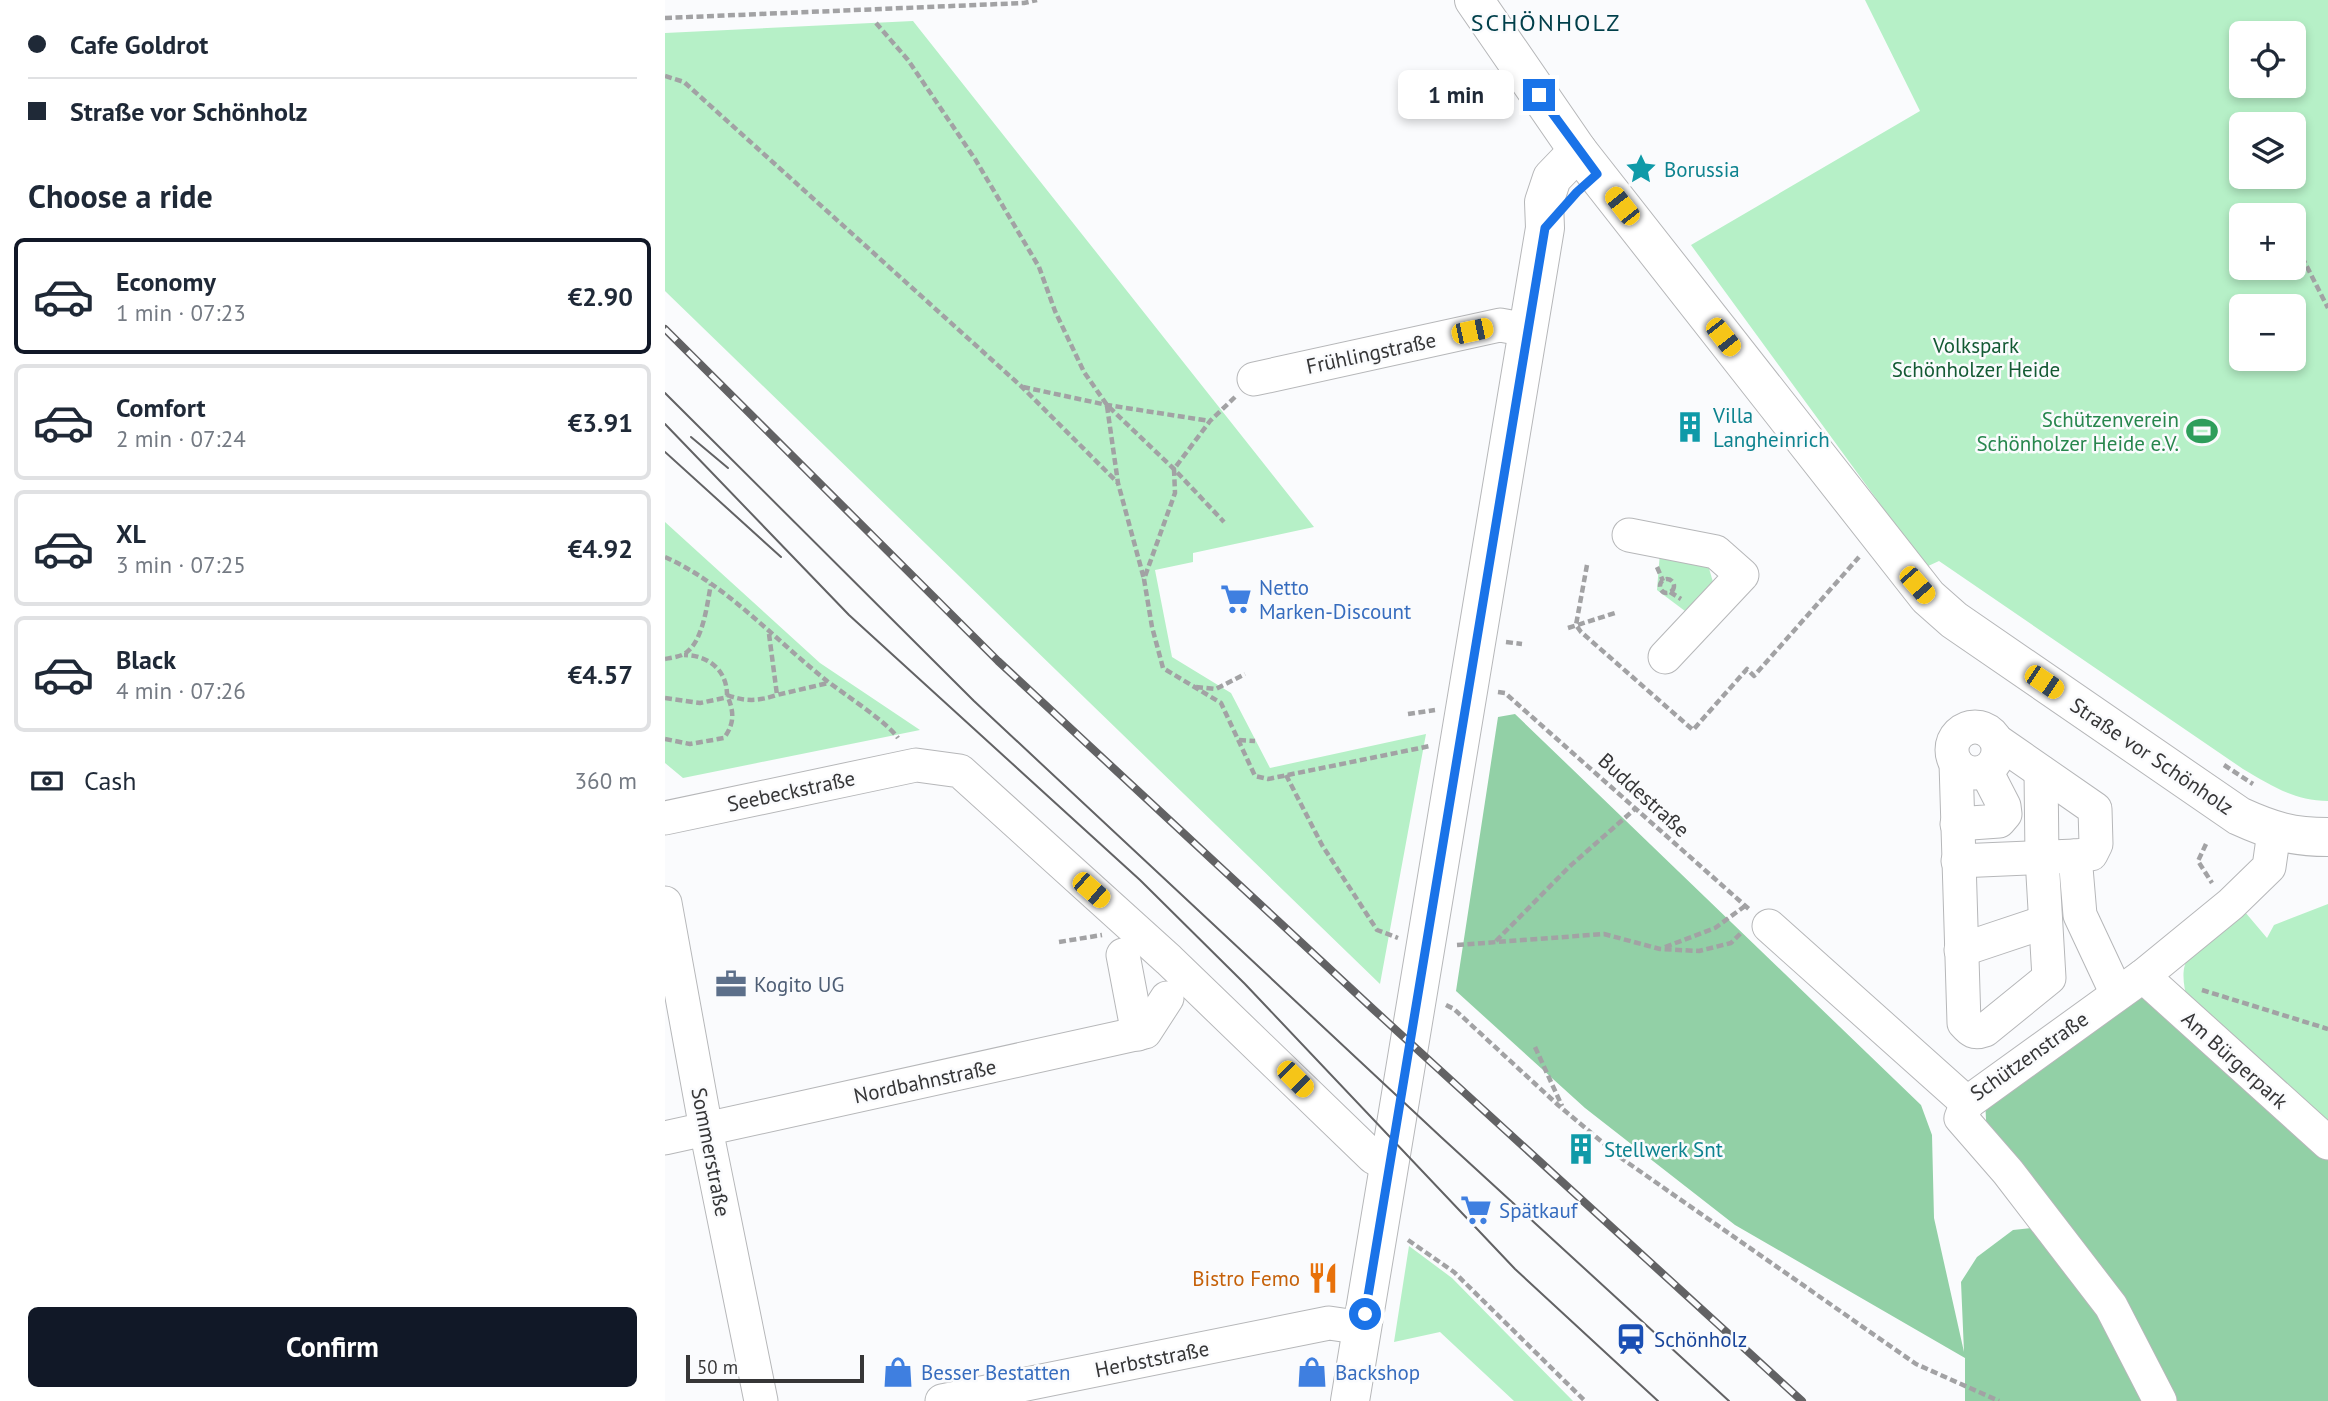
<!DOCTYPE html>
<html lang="en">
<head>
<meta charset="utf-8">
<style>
  :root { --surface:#fff; --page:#f6f6f7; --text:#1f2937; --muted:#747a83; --line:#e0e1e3; --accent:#111827 }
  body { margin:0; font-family:"PT Sans",sans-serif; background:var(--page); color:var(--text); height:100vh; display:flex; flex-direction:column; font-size:26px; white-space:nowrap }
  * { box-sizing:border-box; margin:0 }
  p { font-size:23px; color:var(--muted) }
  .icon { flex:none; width:38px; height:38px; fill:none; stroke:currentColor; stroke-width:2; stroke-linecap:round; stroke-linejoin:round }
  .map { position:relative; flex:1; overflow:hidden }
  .drawer { display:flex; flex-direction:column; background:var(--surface); width:665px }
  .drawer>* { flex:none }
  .guide { display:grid; align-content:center; height:154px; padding:0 28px; background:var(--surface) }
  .fabs { position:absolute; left:1564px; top:21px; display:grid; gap:14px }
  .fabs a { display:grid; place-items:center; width:77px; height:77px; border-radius:10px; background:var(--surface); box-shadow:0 4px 10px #0003; font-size:35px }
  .scale { position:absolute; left:21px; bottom:18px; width:178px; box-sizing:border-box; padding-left:7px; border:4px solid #363637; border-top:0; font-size:19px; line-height:24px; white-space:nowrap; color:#363637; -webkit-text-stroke:5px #fafbfd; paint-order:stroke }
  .end { position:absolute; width:32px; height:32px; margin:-16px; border:9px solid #1a73e8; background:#fff; box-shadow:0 0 0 4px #fff }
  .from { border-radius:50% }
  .bubble { position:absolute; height:49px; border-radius:10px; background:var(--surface); box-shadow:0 4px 10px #0003; font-size:23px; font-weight:800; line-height:49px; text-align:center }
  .car { position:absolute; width:21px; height:42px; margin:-21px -10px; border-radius:9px; box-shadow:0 0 5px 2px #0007; background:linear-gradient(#f5c518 24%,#345 0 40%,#f5c518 0 76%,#345 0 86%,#f5c518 0) }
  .guide b { display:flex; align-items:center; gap:24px; height:66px; font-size:26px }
  .guide b+b { border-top:2px solid var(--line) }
  .guide i { width:18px; height:18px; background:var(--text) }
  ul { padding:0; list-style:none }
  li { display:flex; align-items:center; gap:21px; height:116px; margin:0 14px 10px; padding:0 14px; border:4px solid var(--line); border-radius:10px }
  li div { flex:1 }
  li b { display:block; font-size:26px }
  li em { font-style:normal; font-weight:800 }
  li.selected { border-color:var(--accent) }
  li>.icon { width:63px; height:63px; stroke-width:1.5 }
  h2 { padding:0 28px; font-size:32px; line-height:84px }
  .pay { display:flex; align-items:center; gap:18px; height:77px; padding:0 28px; font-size:26px }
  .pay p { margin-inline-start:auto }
  .button { display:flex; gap:14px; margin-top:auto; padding:14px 28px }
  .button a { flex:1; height:80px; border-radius:10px; background:var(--accent); color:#fff; font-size:28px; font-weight:800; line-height:80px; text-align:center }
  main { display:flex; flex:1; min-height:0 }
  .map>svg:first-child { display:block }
</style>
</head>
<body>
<main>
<section class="drawer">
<div class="guide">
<b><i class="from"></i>Cafe Goldrot</b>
<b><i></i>Straße vor Schönholz</b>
</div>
<h2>Choose a ride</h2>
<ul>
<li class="selected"><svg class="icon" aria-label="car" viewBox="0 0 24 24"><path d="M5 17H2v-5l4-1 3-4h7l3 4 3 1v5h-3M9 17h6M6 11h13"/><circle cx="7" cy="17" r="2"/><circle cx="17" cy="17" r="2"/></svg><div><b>Economy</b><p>1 min · 07:23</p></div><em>€2.90</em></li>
<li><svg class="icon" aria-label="car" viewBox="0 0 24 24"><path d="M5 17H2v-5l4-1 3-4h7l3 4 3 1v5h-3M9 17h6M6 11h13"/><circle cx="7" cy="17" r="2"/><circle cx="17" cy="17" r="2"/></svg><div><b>Comfort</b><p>2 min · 07:24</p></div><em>€3.91</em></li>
<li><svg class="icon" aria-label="car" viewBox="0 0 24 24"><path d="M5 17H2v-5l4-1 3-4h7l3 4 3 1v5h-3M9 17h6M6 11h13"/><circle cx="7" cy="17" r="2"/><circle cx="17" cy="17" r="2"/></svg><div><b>XL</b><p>3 min · 07:25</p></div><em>€4.92</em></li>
<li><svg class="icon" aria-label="car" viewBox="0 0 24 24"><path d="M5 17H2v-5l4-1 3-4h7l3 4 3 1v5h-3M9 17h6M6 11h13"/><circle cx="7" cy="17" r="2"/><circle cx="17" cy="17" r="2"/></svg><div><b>Black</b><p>4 min · 07:26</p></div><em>€4.57</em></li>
</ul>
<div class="pay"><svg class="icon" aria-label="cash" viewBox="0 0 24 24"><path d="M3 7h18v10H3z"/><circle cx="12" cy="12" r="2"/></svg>Cash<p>360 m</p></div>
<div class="button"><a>Confirm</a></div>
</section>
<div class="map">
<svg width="1663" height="1401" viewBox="0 0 1663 1401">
  <rect width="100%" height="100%" fill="#fafbfd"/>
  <g fill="#b6f0c7" fill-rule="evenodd">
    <path d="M1200,0H1663V801C1628,800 1607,786 1578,769L1274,561L1261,567L1026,245L1255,111ZM1577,33H1629V86H1577ZM1577,124H1629V177H1577ZM1577,215H1629V268H1577ZM1577,306H1629V359H1577Z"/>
    <polygon points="248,21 649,527 528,553 528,562 490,570 507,657 566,693 605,768 761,734 715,984 0,291 0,33"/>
    <polygon points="0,522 155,663 255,730 18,778 0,763"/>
    <polygon points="995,552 1043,565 1048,582 1024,614 992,590"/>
    <path d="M1663,904V1131L1522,999C1519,987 1515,968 1524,957C1534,944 1566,923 1580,912L1602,938L1609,925Z"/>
    <polygon points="744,1246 787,1278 908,1401 849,1401 775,1332 729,1342"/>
  </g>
  <g fill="#92d0a6">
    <polygon points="850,714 1256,1105 1267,1135 1269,1218 1299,1352 1296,1282 1312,1257 1348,1230 1375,1227 1489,1401 1300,1401 1300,1358 1070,1225 920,1108 791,991 833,717"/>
    <polygon points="1467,990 1491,997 1663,1150 1663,1401 1510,1401 1322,1138 1320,1100"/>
  </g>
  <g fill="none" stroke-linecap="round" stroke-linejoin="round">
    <defs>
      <g id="minor">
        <polyline points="589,379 835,325 863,330"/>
        <polyline points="964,535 1051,552 1077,575 1000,657"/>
        <circle cx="1310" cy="750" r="23"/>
        <path d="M1291,763L1299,1023C1306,1031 1309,1034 1320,1030L1384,978L1377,858L1376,772"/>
        <polyline points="0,818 251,765 295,771 504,960 708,1157 724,1166"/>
        <polyline points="1292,824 1334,821 1340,814 1339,806 1321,771"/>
        <polyline points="1410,856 1415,915 1452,994"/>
        <polyline points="1293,861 1410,856 1426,854 1431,844 1430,809 1332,741"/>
        <polyline points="0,903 41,1129 96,1401"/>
        <polyline points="1104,926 1302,1103 1478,976 1566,904 1604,867 1609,832"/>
        <polyline points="1296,950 1380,922"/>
        <polyline points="458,955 473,1034"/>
        <polyline points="1478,976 1663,1143"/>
        <polyline points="1302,1103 1296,1118 1343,1172 1446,1306 1495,1401"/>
        <polyline points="0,1138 480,1032 502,998"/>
        <polyline points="277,1401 664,1323 698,1328"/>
      </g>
      <g id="major">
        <path d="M809,0L913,151L1263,597L1289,620L1574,816C1607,831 1627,837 1663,837"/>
        <polyline points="685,1401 863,330 880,228 879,202 887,178 913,151"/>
      </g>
    </defs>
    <use href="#minor" stroke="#b6b7b9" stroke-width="35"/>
    <use href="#major" stroke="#b6b7b9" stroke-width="40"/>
    <g stroke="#a2a2a4" stroke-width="4.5" stroke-dasharray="7 3.5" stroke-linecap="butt">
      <polyline points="0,18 359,3 372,0"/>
      <polyline points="211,23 243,60 310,159 374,267 390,311 419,372 442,405 509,469 559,522"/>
      <polyline points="0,76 19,82 357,387 453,483"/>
      <polyline points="1637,257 1663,308"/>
      <polyline points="358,387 442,405 545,421"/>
      <polyline points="570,397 545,421 509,469 510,493 479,579 487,627 498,668 556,703 590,776 603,779 765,746"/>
      <polyline points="442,406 453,483 479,579"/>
      <path d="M0,557C62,585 109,639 162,681C179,694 222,722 233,738"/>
      <polyline points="922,565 911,625 916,632 1028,730 1082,669 1089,676 1194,557"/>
      <polyline points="992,567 998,581"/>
      <circle cx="1002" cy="586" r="7"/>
      <polyline points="1005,592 1016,599"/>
      <polyline points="903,628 950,613"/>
      <polyline points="104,634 112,695 163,683"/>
      <polyline points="841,642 857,644"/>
      <path d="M0,659C5,658 12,657 17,655C38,646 42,604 46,584"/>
      <polyline points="531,687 551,689 580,674"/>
      <polyline points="833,692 840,693 1085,910"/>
      <path d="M62,695C81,702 94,701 112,695"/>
      <path d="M0,698L35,703L59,698L62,695C62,670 43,655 19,655"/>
      <polyline points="743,714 770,710"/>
      <path d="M0,739L25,744L59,738C70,723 69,711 62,695"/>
      <polyline points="574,740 590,741"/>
      <polyline points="1559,765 1588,784"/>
      <polyline points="621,775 657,845 712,930 733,938"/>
      <polyline points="1541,844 1533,861 1547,883"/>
      <polyline points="831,941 904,867 971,808"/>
      <polyline points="394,942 437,935"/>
      <polyline points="792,945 939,934 995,949 1034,951 1066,943 1077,932"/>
      <polyline points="1000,947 1050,928 1080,906"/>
      <polyline points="1537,990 1663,1029"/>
      <polyline points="781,1005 789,1009 893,1105 956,1158 1251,1364 1334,1401"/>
      <polyline points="870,1047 897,1106"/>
      <polyline points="743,1240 789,1272 920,1401"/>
    </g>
    <use href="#minor" stroke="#fff" stroke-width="33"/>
    <use href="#major" stroke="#fff" stroke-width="38"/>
    <g stroke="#626264" stroke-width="2">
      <polyline points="0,393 309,701 776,1137 1064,1401"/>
      <polyline points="0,424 184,615 475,880 580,984 850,1269 993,1401"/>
      <polyline points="26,437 63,468"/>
      <polyline points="0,452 116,557"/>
    </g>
    <defs>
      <polyline id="rail" points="0,329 333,661 708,1009 1137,1401"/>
    </defs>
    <use href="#rail" stroke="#626264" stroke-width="8"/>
    <use href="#rail" stroke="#fafbfd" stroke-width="5" stroke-dasharray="16" stroke-linecap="butt"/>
  </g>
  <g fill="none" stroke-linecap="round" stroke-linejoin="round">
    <polyline stroke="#1a73e8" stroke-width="9" points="700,1314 880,228 912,192 932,174 874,95"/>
  </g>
  <defs>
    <symbol id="sight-bare" viewBox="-9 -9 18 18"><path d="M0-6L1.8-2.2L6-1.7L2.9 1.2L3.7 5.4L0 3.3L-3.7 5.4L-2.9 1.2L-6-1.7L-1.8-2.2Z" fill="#0f9aa8" stroke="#fafbfd" stroke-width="2.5" paint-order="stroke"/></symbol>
    <symbol id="building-bare" viewBox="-9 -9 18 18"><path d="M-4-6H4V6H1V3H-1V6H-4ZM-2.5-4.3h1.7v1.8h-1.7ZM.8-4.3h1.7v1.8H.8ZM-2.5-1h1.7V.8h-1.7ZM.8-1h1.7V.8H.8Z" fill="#0f9aa8" stroke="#fafbfd" stroke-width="2.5" paint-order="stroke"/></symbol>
    <symbol id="stadium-bare" viewBox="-9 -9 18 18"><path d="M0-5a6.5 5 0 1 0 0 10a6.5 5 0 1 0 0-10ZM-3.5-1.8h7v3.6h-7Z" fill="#2e9e5b" stroke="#fafbfd" stroke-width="2.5" paint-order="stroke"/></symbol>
    <symbol id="supermarket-bare" viewBox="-9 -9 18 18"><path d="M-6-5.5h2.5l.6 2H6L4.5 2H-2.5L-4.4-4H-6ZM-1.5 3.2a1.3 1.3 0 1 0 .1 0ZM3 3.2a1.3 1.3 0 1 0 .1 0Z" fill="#3f7fe0" stroke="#fafbfd" stroke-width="2.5" paint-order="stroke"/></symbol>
    <symbol id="office-bare" viewBox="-9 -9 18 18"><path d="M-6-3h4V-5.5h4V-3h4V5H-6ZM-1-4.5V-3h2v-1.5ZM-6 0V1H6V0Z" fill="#5c6f8a" stroke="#fafbfd" stroke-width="2.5" paint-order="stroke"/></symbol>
    <symbol id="restaurant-bare" viewBox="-9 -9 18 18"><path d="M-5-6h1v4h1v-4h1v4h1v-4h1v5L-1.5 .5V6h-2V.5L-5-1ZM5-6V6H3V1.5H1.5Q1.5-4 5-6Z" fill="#e8710a" stroke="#fafbfd" stroke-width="2.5" paint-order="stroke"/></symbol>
    <symbol id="station-bare" viewBox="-9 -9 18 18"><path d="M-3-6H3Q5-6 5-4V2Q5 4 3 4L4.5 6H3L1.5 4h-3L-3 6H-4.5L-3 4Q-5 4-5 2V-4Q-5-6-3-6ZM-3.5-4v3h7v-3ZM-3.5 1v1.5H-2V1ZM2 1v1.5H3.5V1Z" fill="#1a4fb4" stroke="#fafbfd" stroke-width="2.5" paint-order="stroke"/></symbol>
    <symbol id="shop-bare" viewBox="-9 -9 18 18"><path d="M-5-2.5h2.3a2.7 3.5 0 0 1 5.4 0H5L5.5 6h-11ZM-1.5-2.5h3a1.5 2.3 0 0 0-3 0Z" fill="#3f7fe0" stroke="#fafbfd" stroke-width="2.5" paint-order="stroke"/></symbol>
  </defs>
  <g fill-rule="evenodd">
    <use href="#sight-bare" x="954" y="147" width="44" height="44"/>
    <use href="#building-bare" x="1003" y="405" width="44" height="44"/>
    <use href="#stadium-bare" x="1515" y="409" width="44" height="44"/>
    <use href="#supermarket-bare" x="549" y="577" width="44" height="44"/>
    <use href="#office-bare" x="44" y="962" width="44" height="44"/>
    <use href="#building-bare" x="894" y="1127" width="44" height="44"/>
    <use href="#supermarket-bare" x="789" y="1188" width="44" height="44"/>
    <use href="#restaurant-bare" x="636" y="1256" width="44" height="44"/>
    <use href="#station-bare" x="944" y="1317" width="44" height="44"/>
    <use href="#shop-bare" x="211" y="1350" width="44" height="44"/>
    <use href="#shop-bare" x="625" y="1350" width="44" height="44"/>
  </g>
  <g text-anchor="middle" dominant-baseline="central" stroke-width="5" stroke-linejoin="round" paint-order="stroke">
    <g font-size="21" fill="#0d838f" stroke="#fafbfd" text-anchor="start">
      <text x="999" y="169">Borussia</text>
      <text x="1048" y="415">Villa<tspan x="1048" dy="24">Langheinrich</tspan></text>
      <text x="939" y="1149">Stellwerk Snt</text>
    </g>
    <g font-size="21" fill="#135a33" stroke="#fafbfd">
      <text x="1311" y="345">Volkspark<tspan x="1311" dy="24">Schönholzer Heide</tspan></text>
    </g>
    <g font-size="21" fill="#363637" stroke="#fafbfd">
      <text transform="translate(706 353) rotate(-12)">Frühlingstraße</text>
      <text transform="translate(1487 756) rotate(34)">Straße vor Schönholz</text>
      <text transform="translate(126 791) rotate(-12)">Seebeckstraße</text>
      <text transform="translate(979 795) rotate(42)">Buddestraße</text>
      <text transform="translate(1364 1056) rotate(-35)">Schützenstraße</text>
      <text transform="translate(1570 1060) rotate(42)">Am Bürgerpark</text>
      <text transform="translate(260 1081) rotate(-12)">Nordbahnstraße</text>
      <text transform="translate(46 1152) rotate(79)">Sommerstraße</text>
      <text transform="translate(487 1359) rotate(-11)">Herbststraße</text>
    </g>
    <g font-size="21" fill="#27864d" stroke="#fafbfd" text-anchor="end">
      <text x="1514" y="419">Schützenverein<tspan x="1514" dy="24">Schönholzer Heide e.V.</tspan></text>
    </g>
    <g font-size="21" fill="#366cbe" stroke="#fafbfd" text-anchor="start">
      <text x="594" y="587">Netto<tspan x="594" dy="24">Marken-Discount</tspan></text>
      <text x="834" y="1210">Spätkauf</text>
      <text x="256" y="1372">Besser Bestatten</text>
      <text x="670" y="1372">Backshop</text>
    </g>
    <g font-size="21" fill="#4e5e75" stroke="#fafbfd" text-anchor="start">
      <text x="89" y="984">Kogito UG</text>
    </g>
    <g font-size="21" fill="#c56008" stroke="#fafbfd" text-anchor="end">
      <text x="635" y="1278">Bistro Femo</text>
    </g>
    <g font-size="21" fill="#164399" stroke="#fafbfd" text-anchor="start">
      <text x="989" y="1339">Schönholz</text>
    </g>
    <g font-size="24" letter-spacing="2" fill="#003f4a" stroke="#fafbfd">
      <text x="881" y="22">SCHÖNHOLZ</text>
    </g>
  </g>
</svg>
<div class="fabs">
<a><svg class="icon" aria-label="locate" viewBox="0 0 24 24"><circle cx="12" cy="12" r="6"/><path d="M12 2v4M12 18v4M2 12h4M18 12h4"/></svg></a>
<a><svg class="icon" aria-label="layers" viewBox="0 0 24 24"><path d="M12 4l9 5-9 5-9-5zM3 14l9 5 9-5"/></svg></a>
<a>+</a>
<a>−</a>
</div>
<div class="scale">50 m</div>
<i class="end from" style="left:700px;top:1314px"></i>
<i class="end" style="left:874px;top:95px"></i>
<div class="bubble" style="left:733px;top:70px;width:116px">1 min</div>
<i class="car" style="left:957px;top:206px;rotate:322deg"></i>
<i class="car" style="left:807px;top:331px;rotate:78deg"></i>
<i class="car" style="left:1058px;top:337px;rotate:142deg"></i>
<i class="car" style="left:1252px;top:585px;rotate:139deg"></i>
<i class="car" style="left:1379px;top:682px;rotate:124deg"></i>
<i class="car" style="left:426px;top:890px;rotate:131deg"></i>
<i class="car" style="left:630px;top:1079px;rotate:135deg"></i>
</div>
</main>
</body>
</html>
